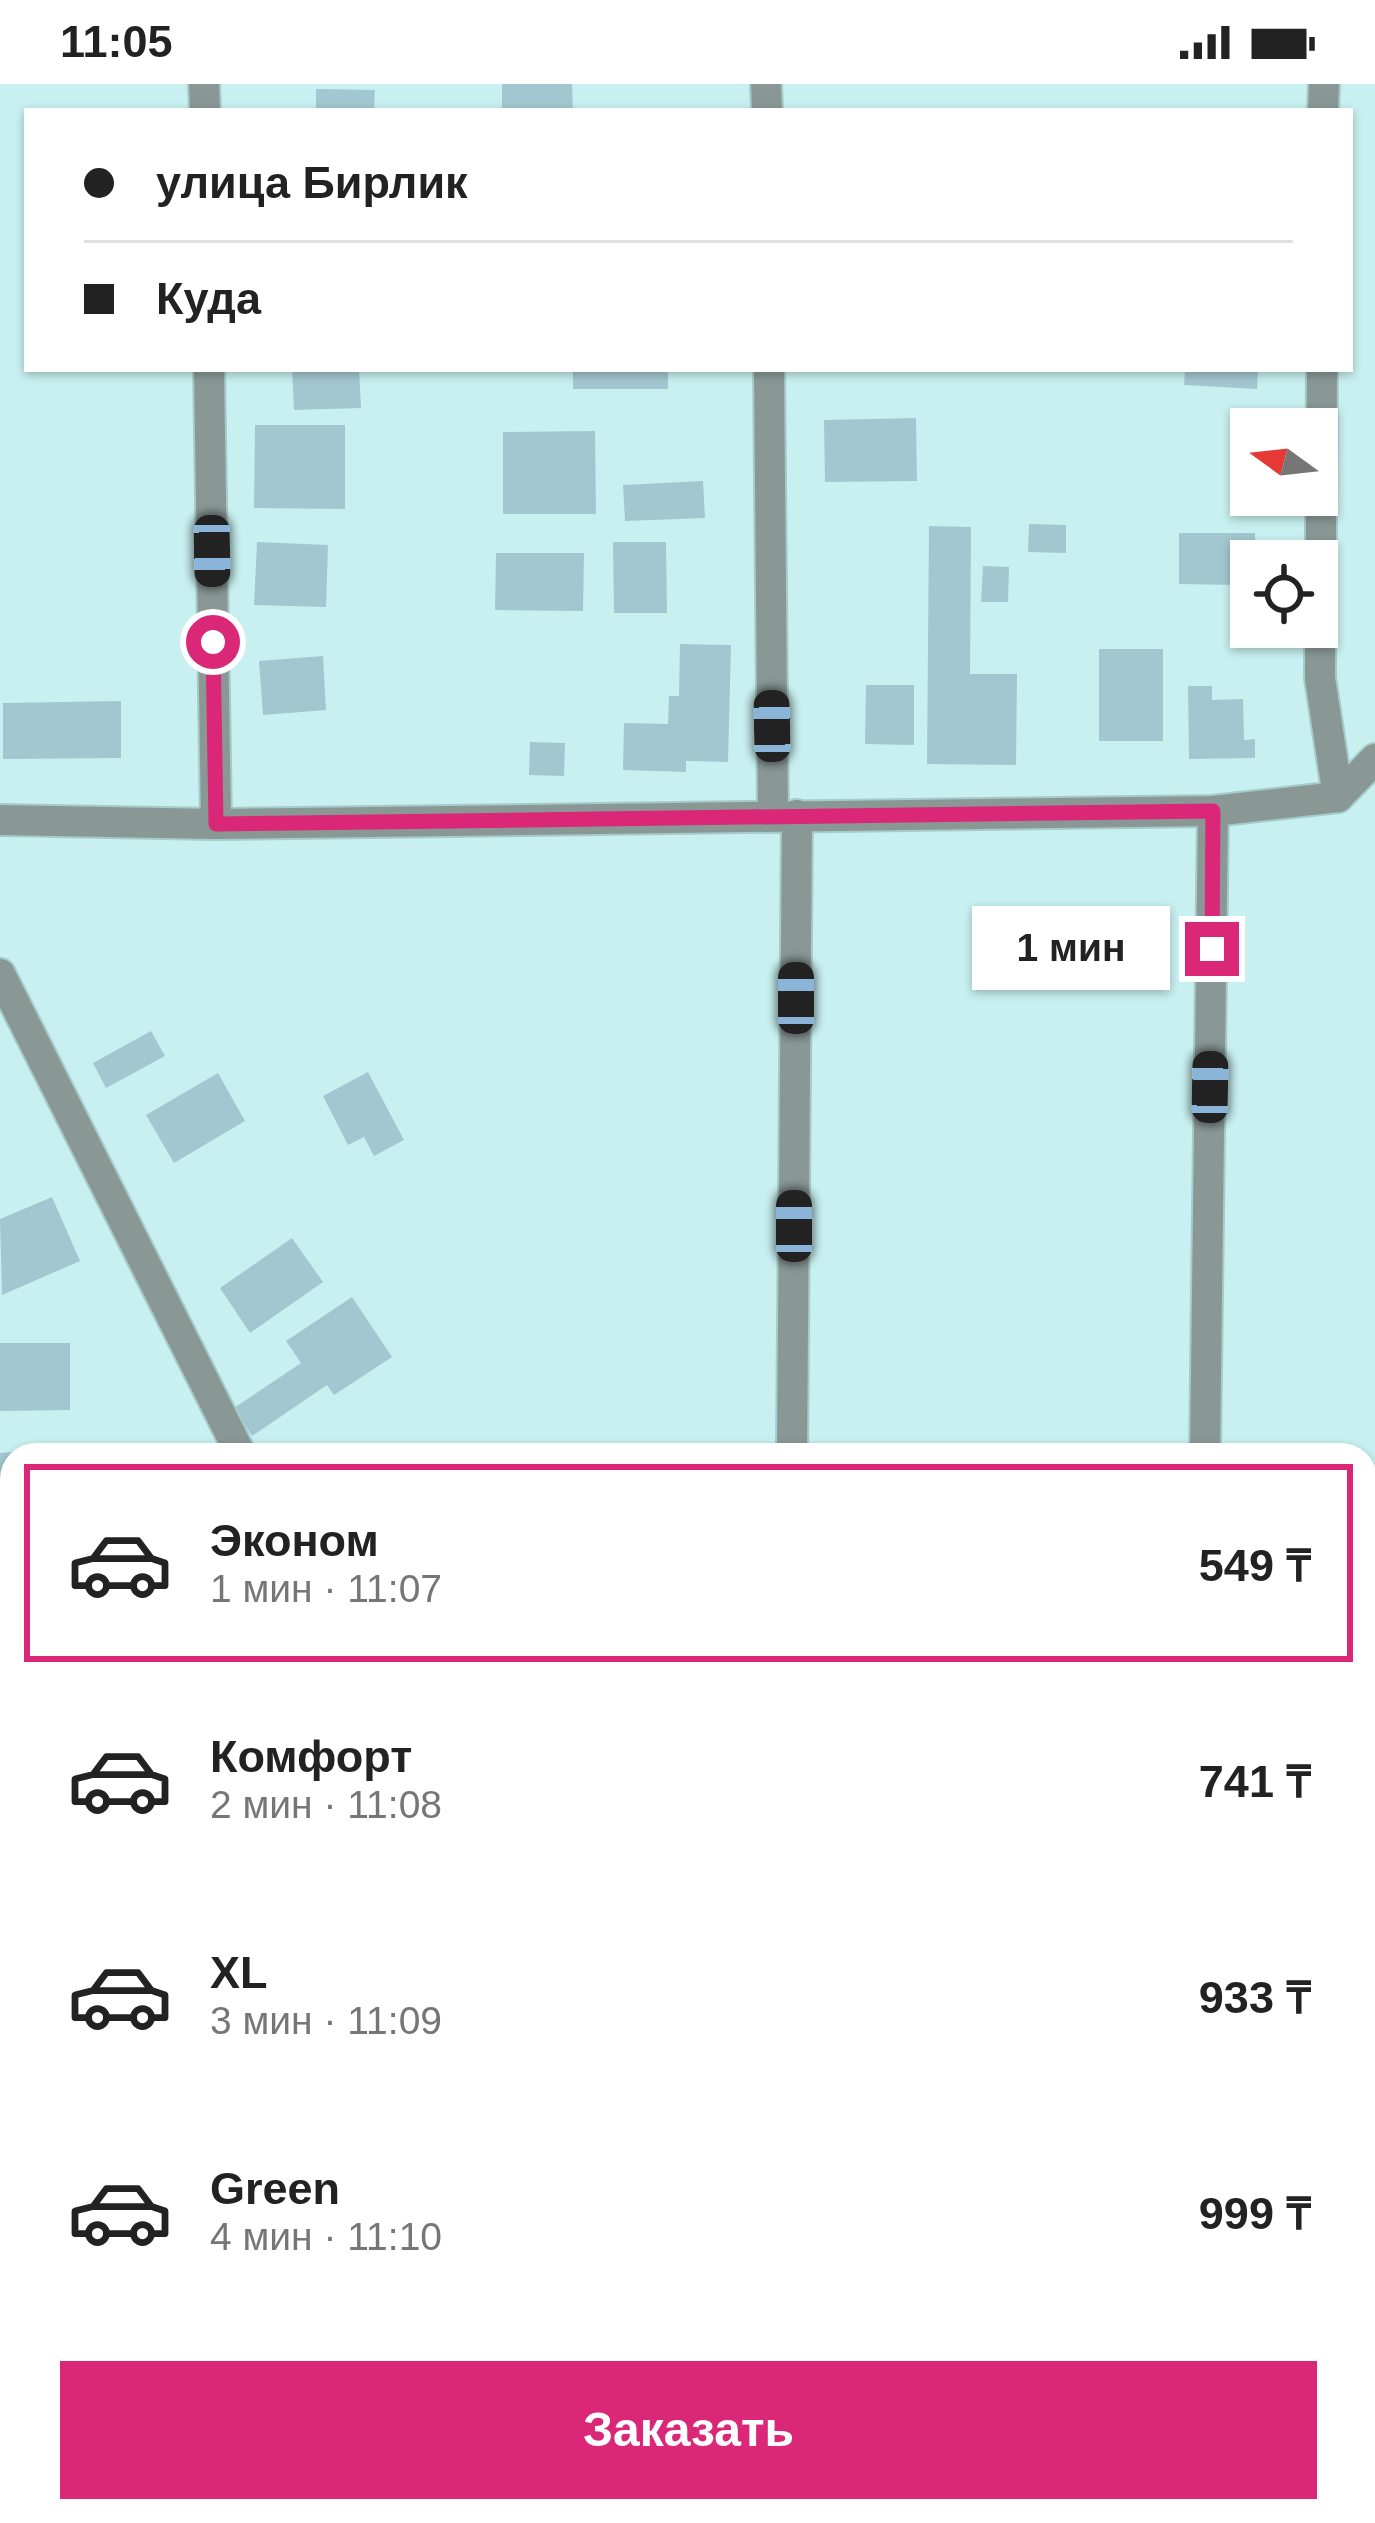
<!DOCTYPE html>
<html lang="ru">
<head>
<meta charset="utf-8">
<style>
  :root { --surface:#fff; --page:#f6f6f6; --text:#222; --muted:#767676; --line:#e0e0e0; --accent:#db2777 }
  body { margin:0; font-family:Arial,sans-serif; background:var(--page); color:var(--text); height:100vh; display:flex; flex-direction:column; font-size:45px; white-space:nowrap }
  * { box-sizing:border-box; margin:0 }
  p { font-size:39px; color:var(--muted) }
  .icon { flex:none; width:66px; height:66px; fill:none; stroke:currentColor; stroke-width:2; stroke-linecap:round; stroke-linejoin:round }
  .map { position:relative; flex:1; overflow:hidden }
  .sheet { position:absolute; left:0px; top:1359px; width:1377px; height:1080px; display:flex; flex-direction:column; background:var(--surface); border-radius:36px 36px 0 0; box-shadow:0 3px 9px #0004 }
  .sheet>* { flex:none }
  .top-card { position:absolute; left:24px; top:24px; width:1329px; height:264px; border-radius:0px; box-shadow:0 3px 9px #0004; display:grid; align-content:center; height:264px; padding:0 60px; background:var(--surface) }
  .needle { width:78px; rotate:285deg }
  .controls { position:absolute; left:1230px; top:324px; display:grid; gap:24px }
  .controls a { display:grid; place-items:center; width:108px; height:108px; border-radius:0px; background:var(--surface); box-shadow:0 3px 9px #0004; font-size:60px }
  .end { position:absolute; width:54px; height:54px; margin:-27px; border:15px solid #db2777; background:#fff; box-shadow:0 0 0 6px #fff }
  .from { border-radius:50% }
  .bubble { position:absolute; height:84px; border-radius:0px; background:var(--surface); box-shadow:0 3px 9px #0004; font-size:39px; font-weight:700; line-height:84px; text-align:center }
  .car { position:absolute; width:36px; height:72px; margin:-36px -18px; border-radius:15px; box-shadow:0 0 9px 3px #0007; background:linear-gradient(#222 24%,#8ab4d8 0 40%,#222 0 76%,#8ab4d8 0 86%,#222 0) }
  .top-card b { display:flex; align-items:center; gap:42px; height:114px; font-size:45px }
  .top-card b+b { border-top:3px solid var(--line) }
  .top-card i { width:30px; height:30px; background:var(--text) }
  ul { padding:21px 0 0; list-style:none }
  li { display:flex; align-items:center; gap:36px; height:198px; margin:0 24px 18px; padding:0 36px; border:6px solid transparent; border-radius:0px }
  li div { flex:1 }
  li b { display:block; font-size:45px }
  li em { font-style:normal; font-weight:700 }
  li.selected { border-color:var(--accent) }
  li>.icon { width:108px; height:108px; stroke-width:1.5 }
  .button { display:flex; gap:24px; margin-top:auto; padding:24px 60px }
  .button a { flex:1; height:138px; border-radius:0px; background:var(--accent); color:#fff; font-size:48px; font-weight:700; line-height:138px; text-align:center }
  .status { display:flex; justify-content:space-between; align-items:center; height:84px; padding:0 60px; background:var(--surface); direction:ltr }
  .status svg { height:33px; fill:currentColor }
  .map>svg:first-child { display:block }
</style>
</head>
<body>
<div class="status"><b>11:05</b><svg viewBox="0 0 49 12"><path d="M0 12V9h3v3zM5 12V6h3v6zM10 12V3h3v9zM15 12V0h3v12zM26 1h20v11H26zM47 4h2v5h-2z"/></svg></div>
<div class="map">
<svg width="1375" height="2439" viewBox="0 0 1375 2439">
  <rect width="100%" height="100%" fill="#c8f0f0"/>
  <g fill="#a3c7d0">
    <polygon points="502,0 572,0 573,27 502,27"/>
    <polygon points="316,5 375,6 374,27 316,27"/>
    <polygon points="292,285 359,285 361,324 294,326"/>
    <rect x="573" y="285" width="95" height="20"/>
    <polygon points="1185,285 1258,285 1257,305 1184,301"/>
    <polygon points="916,334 917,397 825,398 824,336"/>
    <polygon points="255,341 345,341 345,425 254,424"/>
    <polygon points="595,347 596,430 503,430 503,348"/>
    <polygon points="703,397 705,434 625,437 623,401"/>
    <polygon points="1029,440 1066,441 1066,469 1028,468"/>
    <polygon points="929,442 971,443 970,590 1017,590 1016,681 927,680"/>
    <polygon points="1179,449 1255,449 1255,470 1239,470 1239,501 1179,500"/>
    <polygon points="257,458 328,461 326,523 254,521"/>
    <polygon points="613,458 666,458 667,529 614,529"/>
    <polygon points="496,469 584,469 583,527 495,526"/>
    <polygon points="983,482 1009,483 1008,518 981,518"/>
    <polygon points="680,560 731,561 728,678 686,677 686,688 623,686 624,639 668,640 669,612 679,612"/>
    <rect x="1099" y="565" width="64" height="92"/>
    <polygon points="323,572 326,626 263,631 259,577"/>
    <polygon points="866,601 914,601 914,661 865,660"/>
    <polygon points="1188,602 1212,602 1212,616 1243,615 1244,656 1255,655 1255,674 1189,675"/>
    <polygon points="121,617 121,674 3,675 3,619"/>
    <polygon points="530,658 565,659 564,692 529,691"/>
    <polygon points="151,947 165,972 106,1004 93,979"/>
    <polygon points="368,988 404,1056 374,1072 364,1053 348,1061 323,1012"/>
    <polygon points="218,989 245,1037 174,1079 146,1031"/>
    <polygon points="52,1113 80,1177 2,1211 0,1135"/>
    <polygon points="292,1154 323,1198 250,1249 220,1204"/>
    <polygon points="352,1213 392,1273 334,1311 327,1301 252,1352 234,1324 301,1279 286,1257"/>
    <polygon points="0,1259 70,1259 70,1326 0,1327"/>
    <polygon points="12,1368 12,1443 0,1444 0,1369"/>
    <polygon points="0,2226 12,2226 12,2256 0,2257"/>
    <polygon points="497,2427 551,2427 551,2437 504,2436"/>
  </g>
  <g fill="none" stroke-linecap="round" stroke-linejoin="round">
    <defs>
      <g id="minor">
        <polyline points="204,0 205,27"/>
        <polyline points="766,0 767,27"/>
        <polyline points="1323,27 1324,0"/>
        <polyline points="209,285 216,740"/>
        <polyline points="769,285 773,731"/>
        <polyline points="1322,285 1320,594 1338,713"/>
        <polyline points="0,736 216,740 1213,727 1338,713 1375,675"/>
        <polyline points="0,890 241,1371"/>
        <polyline points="792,1371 797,731"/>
        <polyline points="1205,1371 1213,727"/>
        <polyline points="767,2427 768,2439"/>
        <polyline points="1165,2427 1179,2439"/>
      </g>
    </defs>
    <use href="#minor" stroke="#a7cacb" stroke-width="34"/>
    <use href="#minor" stroke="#899895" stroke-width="30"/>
  </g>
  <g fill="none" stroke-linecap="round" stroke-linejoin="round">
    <polyline stroke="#db2777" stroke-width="15" points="213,558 216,740 1213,727 1212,865"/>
  </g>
</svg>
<div class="controls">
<a><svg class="needle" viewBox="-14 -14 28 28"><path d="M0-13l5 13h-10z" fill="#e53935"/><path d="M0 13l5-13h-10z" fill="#767676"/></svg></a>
<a><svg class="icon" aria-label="locate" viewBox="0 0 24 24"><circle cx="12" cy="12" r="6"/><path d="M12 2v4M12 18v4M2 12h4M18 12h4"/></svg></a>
</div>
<i class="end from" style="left:213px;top:558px"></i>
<i class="end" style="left:1212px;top:865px"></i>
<div class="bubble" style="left:972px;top:822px;width:198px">1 мин</div>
<i class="car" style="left:212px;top:467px;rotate:179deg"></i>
<i class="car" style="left:772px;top:642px;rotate:359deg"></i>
<i class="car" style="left:796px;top:914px;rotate:0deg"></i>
<i class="car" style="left:1210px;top:1003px;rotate:1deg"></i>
<i class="car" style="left:794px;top:1142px;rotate:0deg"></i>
<div class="top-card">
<b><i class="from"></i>улица Бирлик</b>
<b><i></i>Куда</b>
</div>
<section class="sheet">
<ul>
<li class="selected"><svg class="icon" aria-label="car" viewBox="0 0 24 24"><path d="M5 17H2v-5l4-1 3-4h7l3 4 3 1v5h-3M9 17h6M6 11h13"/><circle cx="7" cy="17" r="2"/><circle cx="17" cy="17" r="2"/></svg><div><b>Эконом</b><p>1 мин · 11:07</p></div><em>549 ₸</em></li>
<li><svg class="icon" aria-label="car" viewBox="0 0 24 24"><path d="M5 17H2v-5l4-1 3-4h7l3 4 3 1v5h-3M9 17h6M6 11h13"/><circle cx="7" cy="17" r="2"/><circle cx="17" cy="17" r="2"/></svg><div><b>Комфорт</b><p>2 мин · 11:08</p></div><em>741 ₸</em></li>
<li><svg class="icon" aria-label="car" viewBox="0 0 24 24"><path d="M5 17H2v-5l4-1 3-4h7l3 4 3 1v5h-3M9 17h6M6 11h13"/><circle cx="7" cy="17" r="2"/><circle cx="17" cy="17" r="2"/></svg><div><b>XL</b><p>3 мин · 11:09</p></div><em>933 ₸</em></li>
<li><svg class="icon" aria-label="car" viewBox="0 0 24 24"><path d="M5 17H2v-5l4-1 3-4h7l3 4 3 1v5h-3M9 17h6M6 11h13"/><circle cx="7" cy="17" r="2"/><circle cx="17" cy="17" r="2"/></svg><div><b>Green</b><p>4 мин · 11:10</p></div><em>999 ₸</em></li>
</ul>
<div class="button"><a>Заказать</a></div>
</section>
</div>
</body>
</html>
